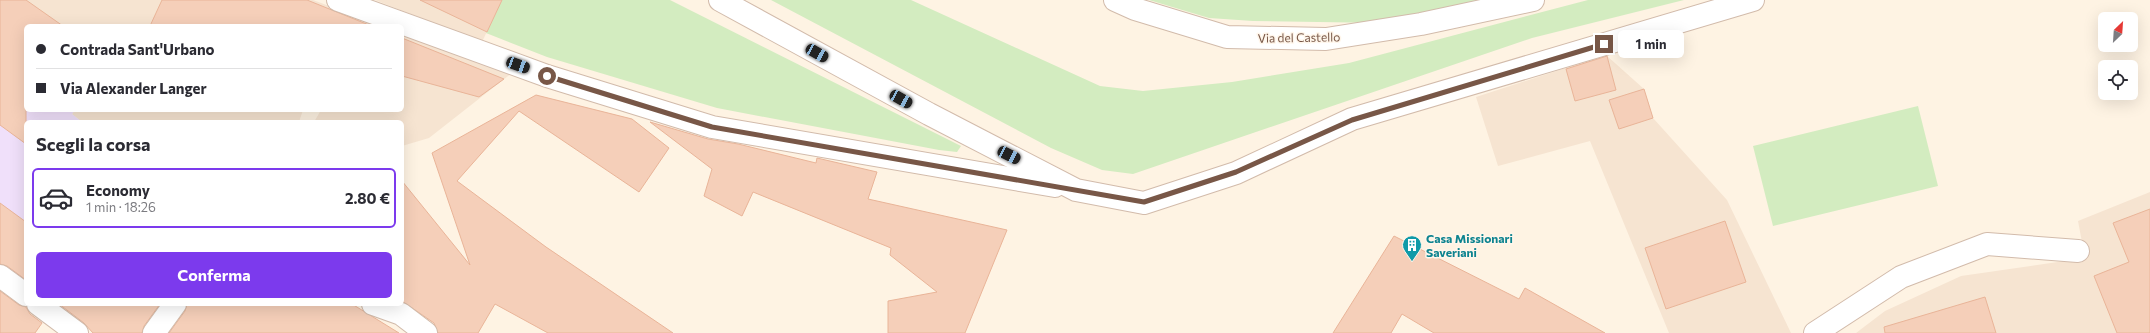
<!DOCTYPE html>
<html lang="it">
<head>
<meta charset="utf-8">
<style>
  :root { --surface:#fff; --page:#f2f2f3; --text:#2b2b33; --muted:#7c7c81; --line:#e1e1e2; --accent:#7c3aed }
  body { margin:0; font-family:Commissioner,sans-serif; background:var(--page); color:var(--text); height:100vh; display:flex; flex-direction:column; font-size:15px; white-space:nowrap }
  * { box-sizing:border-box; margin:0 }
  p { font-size:13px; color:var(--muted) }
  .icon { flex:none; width:22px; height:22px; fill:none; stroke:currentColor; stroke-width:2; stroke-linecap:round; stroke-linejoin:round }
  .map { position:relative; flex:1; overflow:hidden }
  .details { position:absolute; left:24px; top:120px; width:380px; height:186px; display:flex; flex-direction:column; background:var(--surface); border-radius:6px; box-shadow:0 4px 16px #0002 }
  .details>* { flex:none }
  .guide { position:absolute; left:24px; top:24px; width:380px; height:88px; border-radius:6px; box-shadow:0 4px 16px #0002; display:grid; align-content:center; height:88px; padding:0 12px; background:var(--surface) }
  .needle { width:26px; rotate:25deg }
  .fabs { position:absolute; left:2098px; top:12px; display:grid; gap:8px }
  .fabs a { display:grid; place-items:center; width:40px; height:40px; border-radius:6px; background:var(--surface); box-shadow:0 4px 16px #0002; font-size:20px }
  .end { position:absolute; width:18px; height:18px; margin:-9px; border:5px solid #785747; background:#fff; box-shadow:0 0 0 2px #fff }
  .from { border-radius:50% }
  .bubble { position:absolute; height:28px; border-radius:6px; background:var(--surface); box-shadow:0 4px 16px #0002; font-size:13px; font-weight:700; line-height:28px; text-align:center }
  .car { position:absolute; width:12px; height:24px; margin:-12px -6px; border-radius:5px; box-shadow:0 0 3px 1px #0007; background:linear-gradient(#222 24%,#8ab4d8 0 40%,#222 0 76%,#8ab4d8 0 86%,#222 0) }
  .guide b { display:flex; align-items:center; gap:14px; height:38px; font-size:15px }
  .guide b+b { border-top:1px solid var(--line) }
  .guide i { width:10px; height:10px; background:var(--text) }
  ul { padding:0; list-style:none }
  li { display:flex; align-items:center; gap:12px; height:60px; margin:0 8px 6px; padding:0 4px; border:2px solid transparent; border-radius:6px }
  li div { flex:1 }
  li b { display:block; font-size:15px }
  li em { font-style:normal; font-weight:700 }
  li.current { border-color:var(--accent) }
  li>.icon { width:36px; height:36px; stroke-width:1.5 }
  h2 { padding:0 12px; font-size:18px; line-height:48px }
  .cta { display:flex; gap:8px; margin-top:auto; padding:8px 12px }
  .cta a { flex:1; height:46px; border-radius:6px; background:var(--accent); color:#fff; font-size:16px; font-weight:700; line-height:46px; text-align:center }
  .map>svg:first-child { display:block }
</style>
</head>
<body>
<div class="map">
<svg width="2150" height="333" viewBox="0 0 2150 333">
  <rect width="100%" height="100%" fill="#fef3e3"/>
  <g fill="#f6e4d1">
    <polygon points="0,0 313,0 383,26 26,26"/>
    <polygon points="375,0 502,0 482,42"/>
    <polygon points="402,33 512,73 429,138 402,146 402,122 314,122 321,110 402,110"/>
    <polygon points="1606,55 1644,89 1653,118 1727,200 1791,333 1669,333 1590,141 1498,166 1476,97"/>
    <polygon points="75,110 303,110 299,122 82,122 72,114"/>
    <polygon points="2150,192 2150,333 1856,333 1885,311 1961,276 2085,258 2078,221"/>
  </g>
  <polygon fill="#f0e0fa" points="0,55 26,110 75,110 72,114 82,122 26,122 26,283 0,265"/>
  <g fill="#d3ecc0">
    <polygon points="502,0 670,0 961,146 957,152 939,150 717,108 547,57 486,33"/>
    <polygon points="771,0 911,0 1100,86 1143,91 1232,82 1349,63 1588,0 1684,0 1532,38 1133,174 1102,170 1051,148"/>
    <polygon points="1149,0 1485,0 1382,23 1253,21 1209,18"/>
    <polygon points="1918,106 1938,186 1773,226 1753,146"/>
  </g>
  <g fill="#f5cfb9" stroke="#e9b498">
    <polygon points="0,0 26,0 63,26 26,26 26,144 0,125"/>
    <polygon points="162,0 307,0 369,25 150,26"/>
    <polygon points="420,0 502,0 487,32"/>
    <polygon points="402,38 504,79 479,97 402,76"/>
    <polygon points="1607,56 1616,90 1575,101 1566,69"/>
    <polygon points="1644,89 1653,118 1619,129 1609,100"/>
    <polygon points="536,95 632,119 669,148 639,192 519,111 457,181 546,247 673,333 548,333 495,304 478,333 438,333 434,323 402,301 402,181 470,265 432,153"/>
    <polygon points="650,122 708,139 738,144 816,163 817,158 877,172 868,199 1007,230 965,333 888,333 888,301 937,292 890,255 891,248 753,192 742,216 704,196 712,169"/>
    <polygon points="0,203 26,222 26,280 7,266 0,264"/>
    <polygon points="2150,209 2150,333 2117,333 2094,276 2129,262 2113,223"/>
    <polygon points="1725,221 1746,282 1666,309 1645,248"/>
    <polygon points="1394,236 1519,299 1525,288 1605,333 1434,333 1402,314 1391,333 1333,333"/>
    <polygon points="0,291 19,305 26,307 30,314 42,323 35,333 0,333"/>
    <polygon points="1985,297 1996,333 1885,333 1884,327"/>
    <polygon points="59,304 160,304 144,326 142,333 93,333 84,323"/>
    <polygon points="187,304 352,304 399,333 169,333 185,311"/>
  </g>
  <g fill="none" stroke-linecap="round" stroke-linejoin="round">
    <defs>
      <g id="minor">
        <polyline points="338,0 547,76 712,127 1055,186"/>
        <polyline points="720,0 929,114 1076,190 1144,203 1236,173 1352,119 1753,0"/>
        <polyline points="1115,0 1135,9 1227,37 1326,39 1421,24 1533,0"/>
        <polyline points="0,276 26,295"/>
        <polyline points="38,304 77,333"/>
        <polyline points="373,304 401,314 426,333"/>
        <polyline points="154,333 175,304"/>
        <polyline points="1815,333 1901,277 1987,244 2078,251"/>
      </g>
    </defs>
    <use href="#minor" stroke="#d2bbab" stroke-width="24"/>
    <use href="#minor" stroke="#fff" stroke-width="22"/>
  </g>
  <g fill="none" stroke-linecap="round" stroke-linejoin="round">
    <polyline stroke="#785747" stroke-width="5" points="547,76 712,127 1144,202 1236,172 1352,120 1604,44"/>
  </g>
  <defs>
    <symbol id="building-pin" viewBox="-11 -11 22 30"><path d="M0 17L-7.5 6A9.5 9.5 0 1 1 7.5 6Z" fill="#0f9aa8" stroke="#fff6eb"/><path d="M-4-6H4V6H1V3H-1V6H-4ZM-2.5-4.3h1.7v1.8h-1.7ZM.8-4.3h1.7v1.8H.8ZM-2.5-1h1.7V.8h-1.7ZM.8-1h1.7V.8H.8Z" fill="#fff"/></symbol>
  </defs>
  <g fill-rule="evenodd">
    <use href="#building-pin" x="1401" y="234" width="22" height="30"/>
  </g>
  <g text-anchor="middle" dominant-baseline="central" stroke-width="3" stroke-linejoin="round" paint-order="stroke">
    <g font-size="12" fill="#785747" stroke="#fff6eb">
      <text transform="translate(1299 37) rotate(-1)">Via del Castello</text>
    </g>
    <g font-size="12" font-weight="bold" fill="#0d838f" stroke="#fff6eb" text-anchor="start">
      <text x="1426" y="238">Casa Missionari<tspan x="1426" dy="14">Saveriani</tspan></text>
    </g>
  </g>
</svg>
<div class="fabs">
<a><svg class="needle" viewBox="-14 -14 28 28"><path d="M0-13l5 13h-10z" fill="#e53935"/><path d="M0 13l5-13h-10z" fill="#7c7c81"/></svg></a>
<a><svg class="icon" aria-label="locate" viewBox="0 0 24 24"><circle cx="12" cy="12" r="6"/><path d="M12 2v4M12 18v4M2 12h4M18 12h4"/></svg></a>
</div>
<i class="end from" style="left:547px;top:76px"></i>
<i class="end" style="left:1604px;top:44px"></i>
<div class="bubble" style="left:1618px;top:30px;width:66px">1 min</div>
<i class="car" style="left:817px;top:53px;rotate:119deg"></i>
<i class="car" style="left:518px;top:65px;rotate:110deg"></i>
<i class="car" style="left:901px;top:99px;rotate:119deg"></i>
<i class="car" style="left:1009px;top:155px;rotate:117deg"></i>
<div class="guide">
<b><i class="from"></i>Contrada Sant'Urbano</b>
<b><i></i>Via Alexander Langer</b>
</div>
<section class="details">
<h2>Scegli la corsa</h2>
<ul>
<li class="current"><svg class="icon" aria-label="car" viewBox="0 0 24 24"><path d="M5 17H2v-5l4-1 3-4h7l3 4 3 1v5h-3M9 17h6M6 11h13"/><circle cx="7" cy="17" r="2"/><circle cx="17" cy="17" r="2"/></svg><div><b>Economy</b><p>1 min · 18:26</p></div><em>2.80 €</em></li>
</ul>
<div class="cta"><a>Conferma</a></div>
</section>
</div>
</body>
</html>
